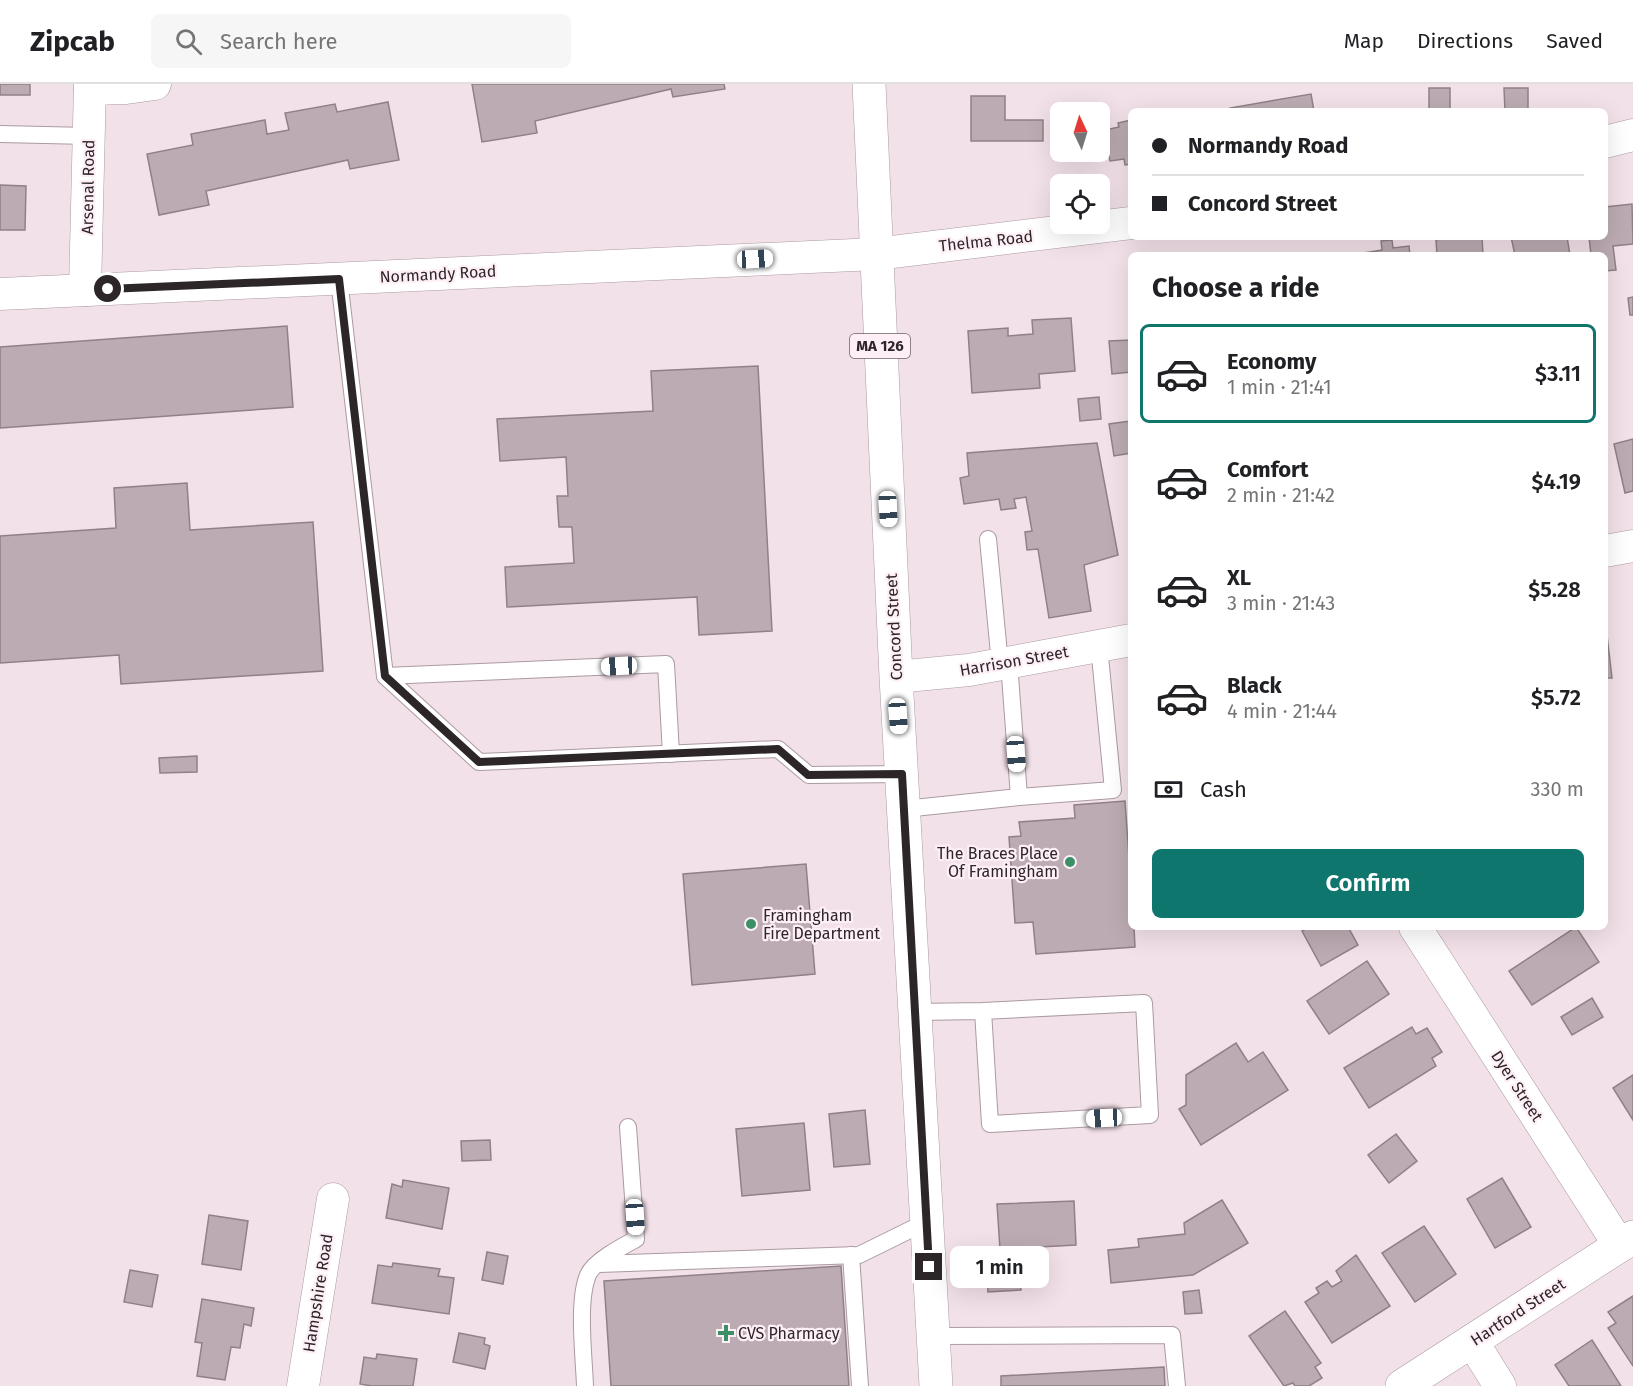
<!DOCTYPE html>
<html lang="en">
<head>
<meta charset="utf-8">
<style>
  :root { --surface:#fff; --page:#f6f6f6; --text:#202124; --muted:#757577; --line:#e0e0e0; --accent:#0f766e }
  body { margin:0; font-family:"Fira Sans",sans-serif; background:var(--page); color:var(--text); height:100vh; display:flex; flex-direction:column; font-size:22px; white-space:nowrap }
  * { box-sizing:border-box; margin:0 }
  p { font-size:20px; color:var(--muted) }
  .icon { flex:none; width:33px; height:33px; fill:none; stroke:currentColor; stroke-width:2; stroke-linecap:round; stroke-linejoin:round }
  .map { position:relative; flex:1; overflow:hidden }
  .side { position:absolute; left:1128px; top:168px; width:480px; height:678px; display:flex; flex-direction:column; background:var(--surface); border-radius:9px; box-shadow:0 6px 24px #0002 }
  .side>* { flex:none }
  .top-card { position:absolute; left:1128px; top:24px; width:480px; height:132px; border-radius:9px; box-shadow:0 6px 24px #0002; display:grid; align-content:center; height:132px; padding:0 24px; background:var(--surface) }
  .needle { width:39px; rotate:356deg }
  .tools { position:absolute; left:1050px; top:18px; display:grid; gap:12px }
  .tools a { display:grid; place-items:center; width:60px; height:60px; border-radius:9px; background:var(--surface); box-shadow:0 6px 24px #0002; font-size:30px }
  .end { position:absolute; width:27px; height:27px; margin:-14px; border:8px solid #2d2629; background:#fff; box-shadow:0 0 0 3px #fff }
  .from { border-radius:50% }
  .bubble { position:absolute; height:42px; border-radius:9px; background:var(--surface); box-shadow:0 6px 24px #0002; font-size:20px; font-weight:600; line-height:42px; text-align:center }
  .car { position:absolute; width:18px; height:36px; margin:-18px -9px; border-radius:8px; box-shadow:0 0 4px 2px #0007; background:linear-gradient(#fff 24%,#345 0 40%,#fff 0 76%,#345 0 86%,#fff 0) }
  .top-card b { display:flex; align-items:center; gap:21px; height:57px; font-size:22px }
  .top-card b+b { border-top:2px solid var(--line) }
  .top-card i { width:15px; height:15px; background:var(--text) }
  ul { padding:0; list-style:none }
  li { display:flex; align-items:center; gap:18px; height:99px; margin:0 12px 9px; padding:0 12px; border:3px solid transparent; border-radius:9px }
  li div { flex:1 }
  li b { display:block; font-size:22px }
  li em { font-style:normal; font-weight:600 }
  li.current { border-color:var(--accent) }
  li>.icon { width:54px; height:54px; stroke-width:1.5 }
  h2 { padding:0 24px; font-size:27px; line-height:72px }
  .pay { display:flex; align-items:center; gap:15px; height:66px; padding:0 24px; font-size:22px }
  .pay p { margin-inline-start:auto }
  .cta { display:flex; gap:12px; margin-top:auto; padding:12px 24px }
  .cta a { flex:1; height:69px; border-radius:9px; background:var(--accent); color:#fff; font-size:24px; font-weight:600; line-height:69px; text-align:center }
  header { display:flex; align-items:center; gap:36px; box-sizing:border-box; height:84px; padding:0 30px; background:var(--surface); border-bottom:2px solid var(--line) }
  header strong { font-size:28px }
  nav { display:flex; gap:33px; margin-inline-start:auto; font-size:21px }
  .search { width:420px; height:54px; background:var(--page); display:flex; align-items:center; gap:15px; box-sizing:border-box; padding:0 21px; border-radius:9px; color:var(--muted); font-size:22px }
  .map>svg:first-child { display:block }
</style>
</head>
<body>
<header>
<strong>Zipcab</strong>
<div class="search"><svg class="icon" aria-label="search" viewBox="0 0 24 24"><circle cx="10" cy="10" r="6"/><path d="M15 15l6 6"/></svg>Search here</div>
<nav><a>Map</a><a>Directions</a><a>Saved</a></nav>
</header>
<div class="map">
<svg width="1633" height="1302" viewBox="0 0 1633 1302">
  <rect width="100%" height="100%" fill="#f3e1e9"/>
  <g fill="#bcabb2" stroke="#918087" stroke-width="1.5">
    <rect x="0" y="0" width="30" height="11"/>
    <polygon points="472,0 724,0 725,5 673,13 671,5 535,37 537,49 482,58"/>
    <rect x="1429" y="4" width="21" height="23"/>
    <polygon points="1504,4 1528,4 1528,27 1505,27"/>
    <polygon points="1311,10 1314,27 1231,27 1230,24"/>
    <polygon points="971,12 1005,12 1005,36 1043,36 1043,57 971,57"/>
    <polygon points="388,18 399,76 350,85 348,76 206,107 209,121 159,131 147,70 193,61 191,50 265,36 267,50 289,46 285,29 335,20 337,28"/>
    <polygon points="1131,36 1131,80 1125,81 1124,75 1110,77 1105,46 1119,43 1118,39"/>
    <polygon points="0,101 26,102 25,146 0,146"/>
    <polygon points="1632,120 1633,160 1613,162 1616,186 1605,187 1605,171 1591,171 1589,153 1605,153 1605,123"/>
    <polygon points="1450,153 1482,153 1483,171 1437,171 1436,156"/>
    <polygon points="1511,153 1567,153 1570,171 1515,171"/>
    <polygon points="1392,156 1393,164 1409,162 1410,171 1364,171 1363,169 1382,166 1381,157"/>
    <polygon points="1633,213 1633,231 1630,231 1628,214"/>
    <polygon points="1071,234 1075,287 1039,290 1040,304 972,309 968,247 1008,244 1008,252 1033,250 1032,236"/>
    <polygon points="287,242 293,323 0,344 0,263"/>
    <polygon points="1131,256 1131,288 1112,290 1109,257"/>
    <polygon points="758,282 772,547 699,551 697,513 507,523 505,483 574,479 572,443 559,443 557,412 568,412 566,373 500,377 497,335 653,327 651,287"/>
    <polygon points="1099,313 1101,335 1080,337 1078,315"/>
    <polygon points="1130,337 1131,369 1114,372 1109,340"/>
    <polygon points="1633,355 1633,407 1625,409 1614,360"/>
    <polygon points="1097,359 1118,471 1084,481 1091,527 1049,534 1038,465 1027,466 1025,448 1032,447 1026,413 1014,415 1016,424 1001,426 999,415 964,420 960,394 969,392 967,369"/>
    <polygon points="187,399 190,446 313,438 323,587 121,600 119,571 0,579 0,452 116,444 114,404"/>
    <polygon points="1605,534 1612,594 1605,594"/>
    <polygon points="197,672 197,688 160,689 159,674"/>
    <polygon points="1125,717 1131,802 1131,843 1134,843 1135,863 1036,870 1033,838 1015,839 1009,753 1021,752 1019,738 1075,734 1074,721"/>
    <polygon points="806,780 815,890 692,901 683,790"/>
    <polygon points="1309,843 1348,843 1358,861 1321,882 1302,847"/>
    <polygon points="1576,843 1599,878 1532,921 1509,887"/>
    <polygon points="1367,877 1389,910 1329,950 1307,917"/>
    <polygon points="1592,914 1603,933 1572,951 1561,933"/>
    <polygon points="1412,943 1416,950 1427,944 1442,968 1432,974 1436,982 1369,1024 1344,984"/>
    <polygon points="1236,959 1248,978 1263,968 1288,1006 1201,1061 1179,1025 1186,1021 1186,991"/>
    <polygon points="1633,991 1633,1036 1613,1004"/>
    <polygon points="865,1026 870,1080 834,1083 829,1030"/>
    <polygon points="804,1039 810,1106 742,1112 736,1045"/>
    <polygon points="1396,1050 1417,1077 1389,1099 1368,1071"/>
    <polygon points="490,1056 491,1076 462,1077 461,1057"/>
    <polygon points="1502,1094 1531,1143 1495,1164 1467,1115"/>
    <polygon points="403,1096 449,1104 442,1145 386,1134 392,1100 402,1103"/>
    <polygon points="1222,1116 1248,1159 1193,1191 1111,1199 1108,1166 1139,1163 1138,1155 1185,1150 1184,1139"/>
    <polygon points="1074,1117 1076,1161 1000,1165 997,1120"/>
    <polygon points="209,1131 248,1137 241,1186 202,1180"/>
    <polygon points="1424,1142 1456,1190 1415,1218 1382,1169"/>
    <polygon points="487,1168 508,1172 503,1200 482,1196"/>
    <polygon points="1356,1171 1390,1222 1332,1259 1305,1218 1319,1209 1316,1204 1327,1197 1332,1203 1342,1197 1336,1187"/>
    <polygon points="393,1179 440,1185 438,1192 454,1194 449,1230 372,1219 378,1181 392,1183"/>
    <polygon points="841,1182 849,1302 611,1302 604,1197"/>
    <polygon points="130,1186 158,1191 152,1223 124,1218"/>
    <polygon points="1019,1189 1021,1206 988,1208 987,1192"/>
    <polygon points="1199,1206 1202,1229 1185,1230 1183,1208"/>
    <polygon points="1633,1212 1633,1282 1608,1244 1616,1239 1608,1228"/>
    <polygon points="202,1215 254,1224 251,1242 244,1240 240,1264 231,1263 225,1296 197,1292 202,1259 195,1258"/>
    <polygon points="1285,1227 1321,1279 1315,1283 1322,1294 1309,1302 1295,1302 1293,1299 1284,1302 1249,1252"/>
    <polygon points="459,1249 485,1254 484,1260 490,1262 485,1285 453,1278"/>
    <polygon points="1592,1256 1621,1302 1569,1302 1555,1281"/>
    <polygon points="377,1270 417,1275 413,1302 372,1302 360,1300 364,1273 376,1275"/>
    <polygon points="1164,1283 1165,1302 1001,1302 1001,1292"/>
  </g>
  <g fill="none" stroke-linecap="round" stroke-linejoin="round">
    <defs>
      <g id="service">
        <polyline points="0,50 89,52"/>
        <polyline points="339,195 385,592 479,678 778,665 809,691 902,690"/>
        <polyline points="988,455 1000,580"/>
        <polyline points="1009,578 1019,713"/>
        <polyline points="385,592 666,580 671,670"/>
        <polyline points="904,725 1019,713 1113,706 1099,562"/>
        <polyline points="915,928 983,927 1144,919 1150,1031 990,1040 983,927"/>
        <polyline points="851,1171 860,1302"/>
        <polyline points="599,1180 859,1171 926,1138"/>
        <polyline points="933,1252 1172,1251 1177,1302"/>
        <path d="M585,1302C584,1273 577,1217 588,1191C594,1177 623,1162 636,1155L628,1043"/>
      </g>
      <g id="minor">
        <polyline points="90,5 126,4 155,0"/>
        <polyline points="1605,58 1633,51"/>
        <polyline points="85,206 90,0"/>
        <polyline points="0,210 876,170 1131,139"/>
        <polyline points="1605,467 1633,462"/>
        <polyline points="896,593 969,586 1131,556"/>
        <polyline points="1415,843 1620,1162"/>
        <polyline points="1472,1257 1500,1302"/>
        <polyline points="303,1302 333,1115"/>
      </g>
      <polyline id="secondary" points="1402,1302 1633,1153"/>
      <polyline id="primary" points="869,0 896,593 936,1302"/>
    </defs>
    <use href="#service" stroke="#ab9aa2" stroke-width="18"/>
    <use href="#minor" stroke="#ab9aa2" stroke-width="33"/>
    <use href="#secondary" stroke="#ab9aa2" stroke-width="34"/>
    <use href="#primary" stroke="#ab9aa2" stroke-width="34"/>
    <use href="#service" stroke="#fff" stroke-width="16"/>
    <use href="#minor" stroke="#fff" stroke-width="32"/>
    <use href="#secondary" stroke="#fff" stroke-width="33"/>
    <use href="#primary" stroke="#fff" stroke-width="33"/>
  </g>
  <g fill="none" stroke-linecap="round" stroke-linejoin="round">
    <polyline stroke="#2d2629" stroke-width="8" points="108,205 339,195 385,592 479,678 778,665 808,691 902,690 929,1183"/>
  </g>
  <g fill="#3a9064" stroke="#feeff6" stroke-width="2">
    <circle cx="1070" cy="778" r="6"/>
    <circle cx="751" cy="840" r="6"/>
    <path d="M723 1240h6v6h6v6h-6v6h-6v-6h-6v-6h6z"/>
  </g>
  <g text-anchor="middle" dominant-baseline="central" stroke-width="4.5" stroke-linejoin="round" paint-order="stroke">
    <rect fill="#feeff6" stroke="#6c6266" stroke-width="1.5" x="850" y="250" width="60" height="24" rx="4.5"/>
    <g font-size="15" font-weight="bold" fill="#2d2629">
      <text x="880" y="262">MA 126</text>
    </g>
    <g font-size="16" fill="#2d2629" stroke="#feeff6">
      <text transform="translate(88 103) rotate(-89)">Arsenal Road</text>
      <text transform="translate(986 157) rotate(-6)">Thelma Road</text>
      <text transform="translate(438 190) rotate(-3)">Normandy Road</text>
      <text transform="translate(894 543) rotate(-93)">Concord Street</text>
      <text transform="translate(1014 577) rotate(-10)">Harrison Street</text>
      <text transform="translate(1517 1002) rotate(57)">Dyer Street</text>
      <text transform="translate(318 1209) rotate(-81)">Hampshire Road</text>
      <text transform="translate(1518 1228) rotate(-33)">Hartford Street</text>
    </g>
    <g font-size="16" fill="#2d2629" stroke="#feeff6" text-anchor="start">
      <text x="1058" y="769" text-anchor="end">The Braces Place<tspan x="1058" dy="18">Of Framingham</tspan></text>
      <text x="763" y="831">Framingham<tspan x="763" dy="18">Fire Department</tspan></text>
      <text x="738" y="1249">CVS Pharmacy</text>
    </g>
  </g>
</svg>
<div class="tools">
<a><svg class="needle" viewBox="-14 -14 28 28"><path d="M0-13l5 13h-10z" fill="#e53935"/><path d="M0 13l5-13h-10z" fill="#757577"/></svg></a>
<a><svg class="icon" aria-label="locate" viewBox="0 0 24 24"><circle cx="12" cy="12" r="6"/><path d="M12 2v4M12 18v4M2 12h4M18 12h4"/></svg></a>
</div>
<i class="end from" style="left:108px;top:205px"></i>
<i class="end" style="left:929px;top:1183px"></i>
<div class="bubble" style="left:950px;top:1162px;width:99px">1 min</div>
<i class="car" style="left:755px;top:175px;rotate:87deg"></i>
<i class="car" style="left:888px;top:425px;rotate:177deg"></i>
<i class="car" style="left:619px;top:582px;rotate:267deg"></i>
<i class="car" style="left:898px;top:632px;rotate:176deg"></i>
<i class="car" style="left:1016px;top:670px;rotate:176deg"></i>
<i class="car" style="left:1104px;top:1034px;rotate:267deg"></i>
<i class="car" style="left:635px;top:1133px;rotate:176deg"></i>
<div class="top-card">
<b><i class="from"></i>Normandy Road</b>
<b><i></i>Concord Street</b>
</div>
<section class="side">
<h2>Choose a ride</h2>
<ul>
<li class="current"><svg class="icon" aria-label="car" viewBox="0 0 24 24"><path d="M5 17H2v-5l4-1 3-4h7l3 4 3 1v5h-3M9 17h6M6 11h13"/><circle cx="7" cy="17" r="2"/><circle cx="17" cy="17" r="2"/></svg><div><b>Economy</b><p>1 min · 21:41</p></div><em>$3.11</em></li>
<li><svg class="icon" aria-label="car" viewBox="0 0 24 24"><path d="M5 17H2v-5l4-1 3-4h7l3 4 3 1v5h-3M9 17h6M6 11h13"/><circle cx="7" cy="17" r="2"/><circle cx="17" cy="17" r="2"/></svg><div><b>Comfort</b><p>2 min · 21:42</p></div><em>$4.19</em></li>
<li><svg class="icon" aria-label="car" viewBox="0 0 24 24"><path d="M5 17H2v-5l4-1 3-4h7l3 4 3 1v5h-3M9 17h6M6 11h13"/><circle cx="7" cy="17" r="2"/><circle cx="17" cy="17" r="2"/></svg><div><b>XL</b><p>3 min · 21:43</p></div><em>$5.28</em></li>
<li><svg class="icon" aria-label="car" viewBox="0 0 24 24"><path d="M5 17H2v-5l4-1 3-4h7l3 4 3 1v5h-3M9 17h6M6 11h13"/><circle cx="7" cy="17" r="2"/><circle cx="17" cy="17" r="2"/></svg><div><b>Black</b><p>4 min · 21:44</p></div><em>$5.72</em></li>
</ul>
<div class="pay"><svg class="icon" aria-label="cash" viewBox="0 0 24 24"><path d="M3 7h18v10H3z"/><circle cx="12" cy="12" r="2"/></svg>Cash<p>330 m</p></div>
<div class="cta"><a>Confirm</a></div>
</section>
</div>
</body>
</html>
